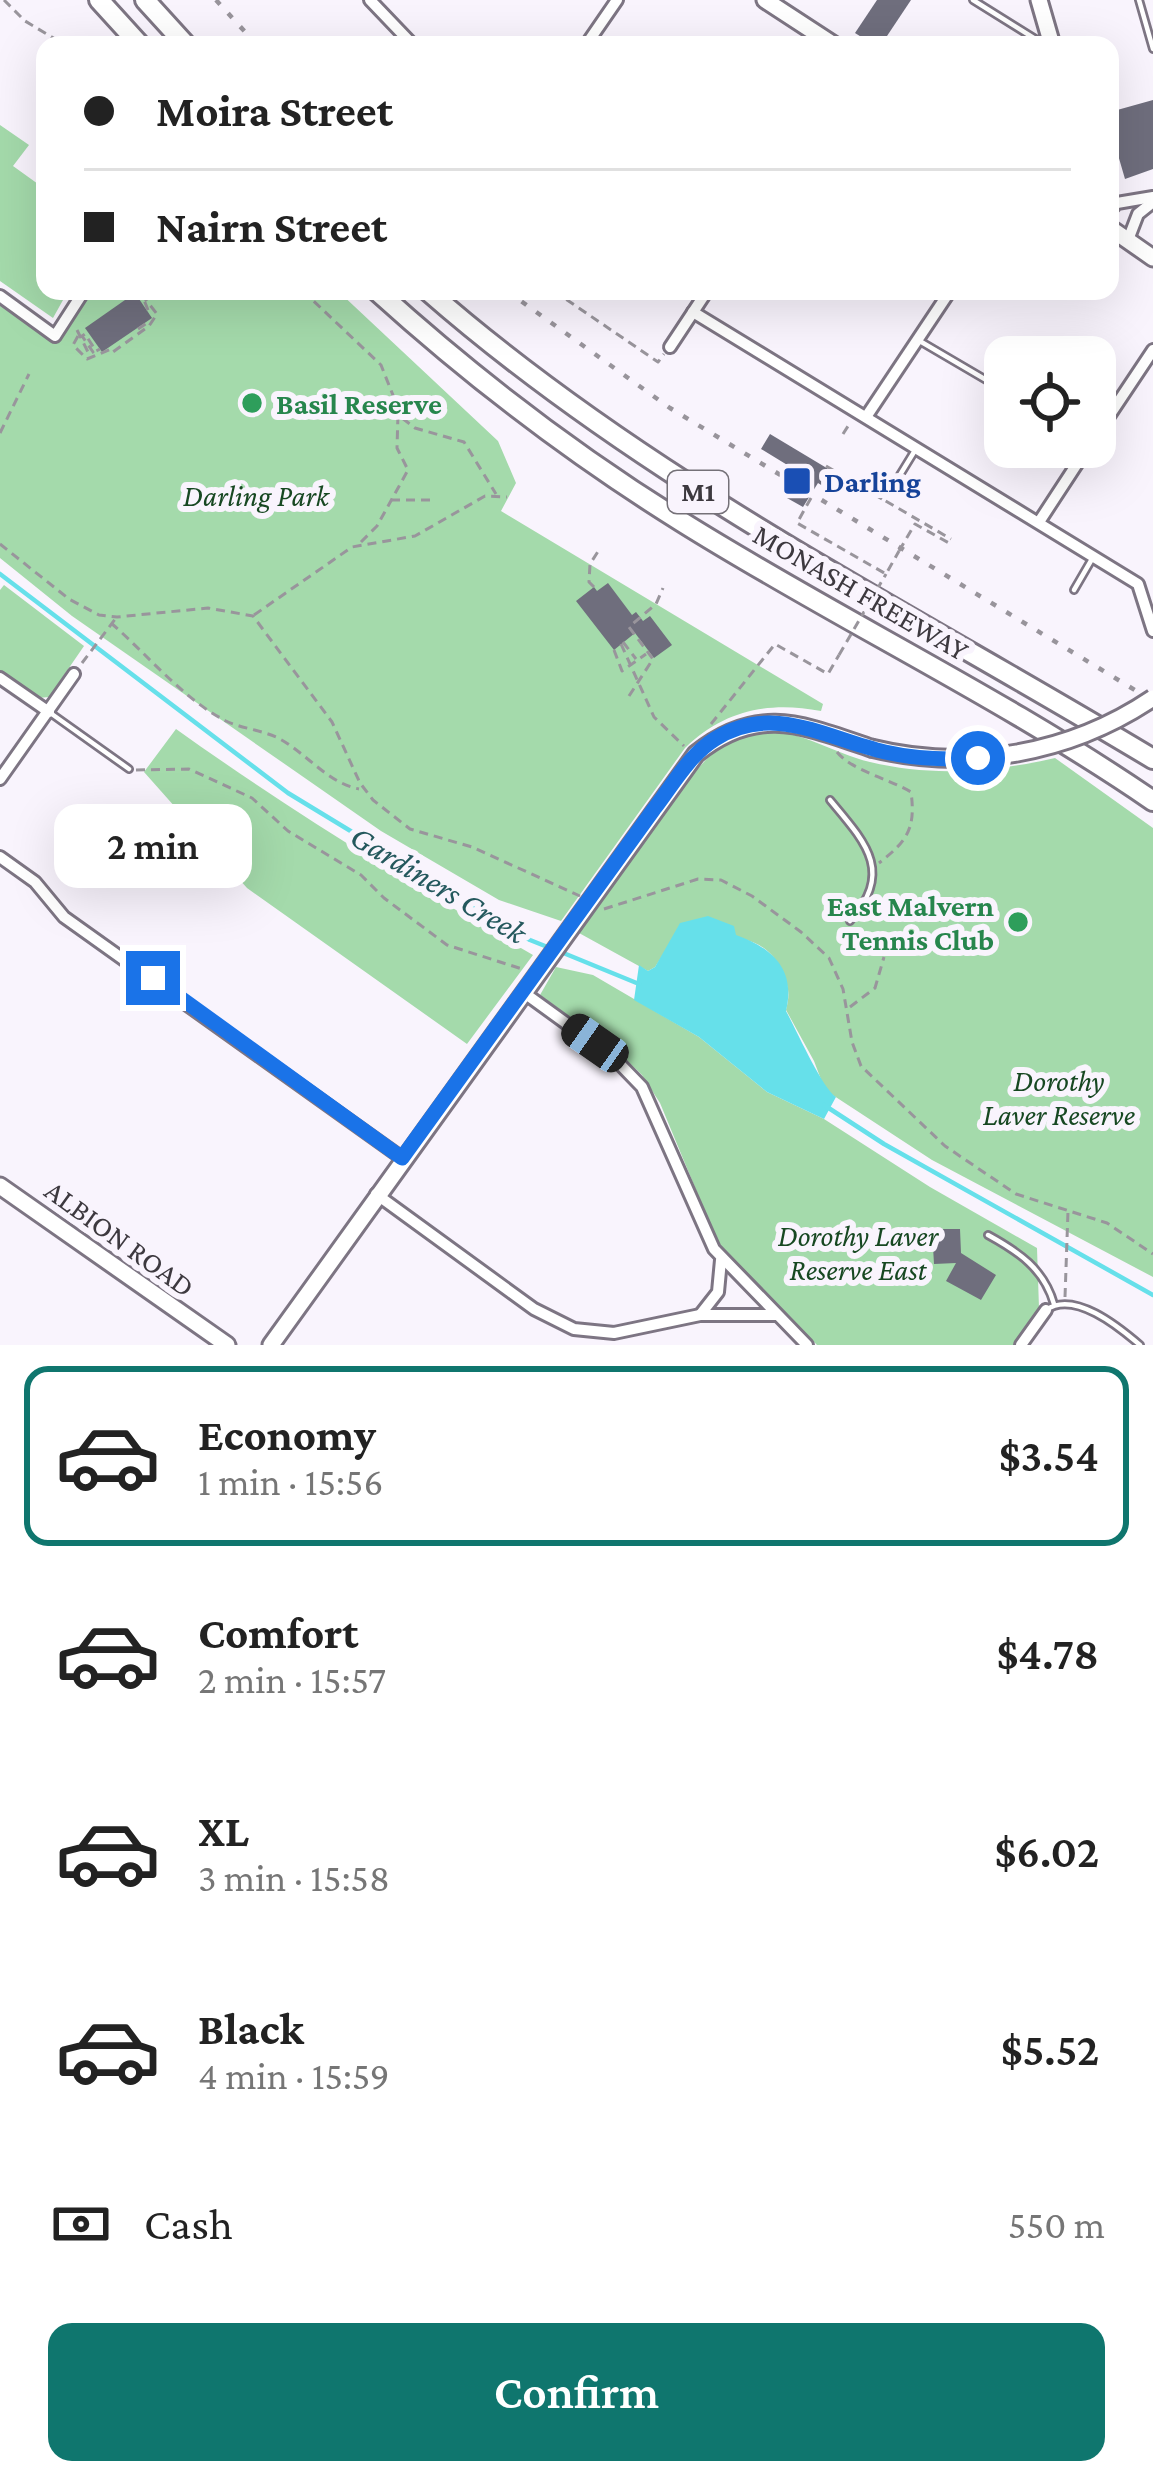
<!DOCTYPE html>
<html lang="en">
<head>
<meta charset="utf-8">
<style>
  :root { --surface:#fff; --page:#f2f2f2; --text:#222; --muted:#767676; --line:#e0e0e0; --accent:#0f766e }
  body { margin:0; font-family:"Crimson Pro",serif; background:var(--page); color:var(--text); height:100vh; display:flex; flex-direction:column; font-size:45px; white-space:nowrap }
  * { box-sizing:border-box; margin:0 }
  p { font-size:39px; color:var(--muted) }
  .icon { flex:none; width:66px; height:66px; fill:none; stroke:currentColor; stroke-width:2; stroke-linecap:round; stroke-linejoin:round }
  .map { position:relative; height:1345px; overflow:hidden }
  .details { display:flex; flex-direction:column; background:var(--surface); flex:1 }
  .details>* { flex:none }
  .hud { position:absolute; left:36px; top:36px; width:1083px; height:264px; border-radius:24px; box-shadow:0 12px 48px #0002; display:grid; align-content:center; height:264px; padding:0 48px; background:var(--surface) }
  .controls { position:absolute; left:984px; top:336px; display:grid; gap:24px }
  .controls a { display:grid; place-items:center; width:132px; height:132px; border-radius:24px; background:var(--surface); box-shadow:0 12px 48px #0002; font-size:60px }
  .end { position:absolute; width:54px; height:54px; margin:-27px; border:15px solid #1a73e8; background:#fff; box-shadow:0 0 0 6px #fff }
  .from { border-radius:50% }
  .bubble { position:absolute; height:84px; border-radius:24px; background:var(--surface); box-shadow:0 12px 48px #0002; font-size:39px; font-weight:600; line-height:84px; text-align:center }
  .car { position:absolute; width:36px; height:72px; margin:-36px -18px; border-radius:15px; box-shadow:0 0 9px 3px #0007; background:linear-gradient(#222 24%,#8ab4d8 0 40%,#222 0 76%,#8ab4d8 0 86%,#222 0) }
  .hud b { display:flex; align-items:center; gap:42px; height:114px; font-size:45px }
  .hud b+b { border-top:3px solid var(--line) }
  .hud i { width:30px; height:30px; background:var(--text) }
  ul { padding:21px 0 0; list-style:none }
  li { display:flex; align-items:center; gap:36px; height:180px; margin:0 24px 18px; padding:0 24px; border:6px solid transparent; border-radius:24px }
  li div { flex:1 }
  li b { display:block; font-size:45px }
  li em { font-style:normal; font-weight:600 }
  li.active { border-color:var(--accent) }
  li>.icon { width:108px; height:108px; stroke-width:1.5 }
  .pay { display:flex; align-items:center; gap:30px; height:132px; padding:0 48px; font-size:45px }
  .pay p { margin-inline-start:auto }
  .cta { display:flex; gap:24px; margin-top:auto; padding:24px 48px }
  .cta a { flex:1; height:138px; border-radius:24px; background:var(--accent); color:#fff; font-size:48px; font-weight:600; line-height:138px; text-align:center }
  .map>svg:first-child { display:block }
</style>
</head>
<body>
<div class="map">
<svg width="1153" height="1345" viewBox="0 0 1153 1345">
  <rect width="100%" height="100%" fill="#f9f4fd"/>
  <g fill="#a4daab">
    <polygon points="0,125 29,145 13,166 45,189 45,291 68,291 53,318 0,281"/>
    <path d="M91,291H338L498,441L516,483L501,511L823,704L821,711C769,701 724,710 685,748L561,921L499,900L381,831L72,616L0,558V297L59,337Z"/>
    <polygon points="4,585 84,646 49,697 38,698 0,670 0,590"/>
    <path d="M176,729C291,811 410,884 533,955L467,1044L247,888L144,772Z"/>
    <path d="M764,731C804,731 832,753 870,762C932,777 994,772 1055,758L1153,828V1277L932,1160L825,1090L814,1061L786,1010C790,994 789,989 783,973C763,926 714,937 673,939L655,967L648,971L579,933L692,775L714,751L736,739Z"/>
    <polygon points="556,967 593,975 699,1037 767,1092 824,1119 930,1187 1037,1248 1039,1308 1013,1345 817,1345 718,1243 660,1103 642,1075 618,1052 540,995"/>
  </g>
  <path fill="#66e0ea" d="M708,916L734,926L736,935C773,948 796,970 786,1011C796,1029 822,1088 836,1097L824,1119L767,1092L699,1037L634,1000L639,965L648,971L655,967L680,923Z"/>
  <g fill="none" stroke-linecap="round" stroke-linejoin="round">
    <g stroke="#66e0ea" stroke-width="4.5">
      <polyline points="0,574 288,793 530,940 550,948"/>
      <polyline points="561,952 639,984"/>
      <polyline points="824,1105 884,1144 1153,1295"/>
    </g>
  </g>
  <g fill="#6f6e7d">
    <polygon points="877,0 911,0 881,45 874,45 855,33"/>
    <polygon points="1153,100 1153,169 1125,179 1116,148 1110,150 1110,112"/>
    <polygon points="135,293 152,318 102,352 85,328"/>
    <polygon points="770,434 835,473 826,488 818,483 803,507 787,498 802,474 761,449"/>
    <polygon points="608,583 632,615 636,612 643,621 650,616 672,645 654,658 635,633 614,650 576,601 594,587 597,591"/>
    <polygon points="932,1229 960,1229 961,1253 996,1275 981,1300 946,1281 956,1263 934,1264"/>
  </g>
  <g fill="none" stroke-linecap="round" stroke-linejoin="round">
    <defs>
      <g id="lane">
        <polyline points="973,0 1045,45"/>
        <polyline points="1139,0 1153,49"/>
        <polyline points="918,340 1005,391"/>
        <polyline points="895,483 914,452"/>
        <polyline points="1074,590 1092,559"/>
        <polyline points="49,712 129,769"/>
        <path d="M830,800C866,843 894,872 850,921"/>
        <path d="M988,1235C1019,1252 1044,1269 1054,1304"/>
        <path d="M1046,1310C1074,1290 1119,1327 1140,1345"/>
      </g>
      <g id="street">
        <polyline points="370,0 413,45"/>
        <polyline points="586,45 617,0"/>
        <polyline points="1110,210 1117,203 1153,197"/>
        <polyline points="1128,240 1138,214 1153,202"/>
        <polyline points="0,296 55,336 84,291"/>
        <polyline points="693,312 1138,584 1153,631"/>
        <polyline points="670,347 707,291"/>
        <polyline points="866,417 950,291"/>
        <polyline points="1095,437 1153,350"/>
        <polyline points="1039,522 1088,447"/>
        <polyline points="0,678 49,712"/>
        <polyline points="0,779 74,674"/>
        <polyline points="0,857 35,882 64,917 402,1158"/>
        <polyline points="523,992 614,1058 642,1087 714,1249 807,1345"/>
        <polyline points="376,1194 534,1309 574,1329 614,1333 700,1315 777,1315"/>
        <polyline points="700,1315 718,1292 721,1260"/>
        <polyline points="1021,1345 1046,1310"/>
      </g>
      <g id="secondary">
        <polyline points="765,0 834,45"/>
        <polyline points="1039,0 1052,45"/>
        <polyline points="1110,228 1153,258"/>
        <polyline points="0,1186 227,1345"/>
        <path d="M271,1345L696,754C758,704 803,725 871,748"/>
      </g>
      <g id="highway">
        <polyline points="99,0 140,45"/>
        <polyline points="145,0 186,45"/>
        <path d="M377,291C472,377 574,455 682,522C837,619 1003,698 1153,801"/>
        <path d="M428,291C646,482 906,610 1153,759"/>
      </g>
    </defs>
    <use href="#lane" stroke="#7d7583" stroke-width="10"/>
    <use href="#street" stroke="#7d7583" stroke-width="16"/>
    <use href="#secondary" stroke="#7d7583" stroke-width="21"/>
    <use href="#highway" stroke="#7d7583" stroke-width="24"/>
    <g stroke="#99959c" stroke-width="3" stroke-dasharray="9 6" stroke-linecap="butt">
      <polyline points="4,0 25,21 65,45"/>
      <polyline points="303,291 381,365 402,418 415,428 464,442 496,494"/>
      <polyline points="554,291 658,362 664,354"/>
      <polyline points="138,329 147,323"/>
      <polyline points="77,330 89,354 93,352 82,336 85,334 96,351 100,349"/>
      <polyline points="78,336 73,345 87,359 111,349 113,352 149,326 157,314 142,295 150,315"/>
      <polyline points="0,433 29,374"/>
      <polyline points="843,434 850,423"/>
      <polyline points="826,466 882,499"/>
      <polyline points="891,489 884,500 951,539"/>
      <polyline points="811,498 797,523 886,574 899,551"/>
      <polyline points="391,500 431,500"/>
      <polyline points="361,542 377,526 408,470 397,448 398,414"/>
      <polyline points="0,544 69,599 99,615 117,617 208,608 253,616 332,722 360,783 373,800 410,829 472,847 580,896"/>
      <polyline points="594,587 589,582 590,564 599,550"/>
      <polyline points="254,615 352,547 415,536 485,496 507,497"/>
      <path d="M111,623C147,654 183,699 226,721C243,729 263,730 280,739C307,754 328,783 359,789"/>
      <polyline points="623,642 636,659"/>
      <polyline points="621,644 654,717 684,746"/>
      <polyline points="614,650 622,671 646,654"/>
      <polyline points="82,663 116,618"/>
      <polyline points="629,696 653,659 629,627 656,604 663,588"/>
      <polyline points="711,724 775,644 828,674 839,655"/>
      <path d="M837,752C851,770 889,779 911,792C916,829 907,841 879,863"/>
      <polyline points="136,770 189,769 252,798 288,831 361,875 384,898 447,945 522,969"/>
      <polyline points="604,909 698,879 721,880 752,896 801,932 829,958 843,989 852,1042 861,1066 945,1146 1016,1194 1107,1223 1153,1254"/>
      <polyline points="850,1007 875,988 884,957"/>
      <polyline points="1065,1297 1068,1211"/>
    </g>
    <use href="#lane" stroke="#fff" stroke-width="4.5"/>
    <use href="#street" stroke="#fff" stroke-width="10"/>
    <use href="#secondary" stroke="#fff" stroke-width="15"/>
    <use href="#highway" stroke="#fff" stroke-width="18"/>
    <g stroke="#98949b" stroke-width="4.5" stroke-dasharray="6 12" stroke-linecap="butt">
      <polyline points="216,0 257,45"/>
      <polyline points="507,291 670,408 1153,701"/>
    </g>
    <defs>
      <path id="secondary-bridge" d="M871,748C968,772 1070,754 1153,698"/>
    </defs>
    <use href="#secondary-bridge" stroke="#7d7583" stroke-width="21" stroke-linecap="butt"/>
    <g stroke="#99959c" stroke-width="3" stroke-dasharray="9 6" stroke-linecap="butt">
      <polyline points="899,551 915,524 949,543 951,539"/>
      <polyline points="839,655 886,574"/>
    </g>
    <use href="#secondary-bridge" stroke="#fff" stroke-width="15"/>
  </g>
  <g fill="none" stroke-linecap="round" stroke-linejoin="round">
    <path stroke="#1a73e8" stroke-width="15" d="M153,978L402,1158L654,809C672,786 689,755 715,739C773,702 827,739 885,752C916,759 947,760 978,758"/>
  </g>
  <g fill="#2e9e5b" stroke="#f9f4fd" stroke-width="4.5">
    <circle cx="252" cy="403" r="12"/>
    <circle cx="1018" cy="922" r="12"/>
  </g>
  <rect fill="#1a4fb4" stroke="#f9f4fd" stroke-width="4.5" x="782" y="466" width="30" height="30" rx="6"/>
  <g text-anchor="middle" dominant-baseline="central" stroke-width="12" stroke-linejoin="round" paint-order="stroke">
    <rect fill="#f9f4fd" stroke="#757178" stroke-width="3" x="668" y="471" width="60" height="42" rx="9"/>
    <g font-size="27" font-weight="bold" fill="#3d393f">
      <text x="698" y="492">M1</text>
    </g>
    <g font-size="30" font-weight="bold" fill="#27864d" stroke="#f9f4fd" text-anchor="start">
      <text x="276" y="403">Basil Reserve</text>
      <text x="994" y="905" text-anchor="end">East Malvern<tspan x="994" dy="34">Tennis Club</tspan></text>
    </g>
    <g font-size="30" font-weight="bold" fill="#164399" stroke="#f9f4fd" text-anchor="start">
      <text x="824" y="481">Darling</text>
    </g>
    <g font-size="30" font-style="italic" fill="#174822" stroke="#f9f4fd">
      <text x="256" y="495">Darling Park</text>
      <text x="1059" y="1080">Dorothy<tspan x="1059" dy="34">Laver Reserve</tspan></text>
      <text x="858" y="1235">Dorothy Laver<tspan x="858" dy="34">Reserve East</tspan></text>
    </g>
    <g font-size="30" fill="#3d393f" stroke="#f9f4fd">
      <text transform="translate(861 592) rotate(30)">MONASH FREEWAY</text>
      <text transform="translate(120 1238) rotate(36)">ALBION ROAD</text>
    </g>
    <g font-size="33" font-style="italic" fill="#24585d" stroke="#f9f4fd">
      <text transform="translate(439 884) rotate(31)">Gardiners Creek</text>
    </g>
  </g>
</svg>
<div class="controls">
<a><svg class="icon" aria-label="locate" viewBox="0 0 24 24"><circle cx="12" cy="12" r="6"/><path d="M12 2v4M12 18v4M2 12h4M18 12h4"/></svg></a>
</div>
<i class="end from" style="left:978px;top:758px"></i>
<i class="end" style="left:153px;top:978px"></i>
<div class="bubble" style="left:54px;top:804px;width:198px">2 min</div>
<i class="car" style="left:595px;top:1043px;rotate:305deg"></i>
<div class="hud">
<b><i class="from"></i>Moira Street</b>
<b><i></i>Nairn Street</b>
</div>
</div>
<section class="details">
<ul>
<li class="active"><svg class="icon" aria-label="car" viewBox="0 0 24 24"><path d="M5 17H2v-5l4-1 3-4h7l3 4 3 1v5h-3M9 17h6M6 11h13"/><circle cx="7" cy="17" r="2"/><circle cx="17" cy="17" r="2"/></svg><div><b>Economy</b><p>1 min · 15:56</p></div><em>$3.54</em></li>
<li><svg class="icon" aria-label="car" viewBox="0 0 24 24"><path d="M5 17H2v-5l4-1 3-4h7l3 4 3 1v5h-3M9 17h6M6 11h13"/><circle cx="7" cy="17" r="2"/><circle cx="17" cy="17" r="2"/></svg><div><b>Comfort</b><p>2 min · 15:57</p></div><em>$4.78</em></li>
<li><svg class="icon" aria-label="car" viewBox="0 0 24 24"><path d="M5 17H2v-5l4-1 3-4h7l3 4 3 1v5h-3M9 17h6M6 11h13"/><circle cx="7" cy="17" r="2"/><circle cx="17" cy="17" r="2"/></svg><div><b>XL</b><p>3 min · 15:58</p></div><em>$6.02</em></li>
<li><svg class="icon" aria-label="car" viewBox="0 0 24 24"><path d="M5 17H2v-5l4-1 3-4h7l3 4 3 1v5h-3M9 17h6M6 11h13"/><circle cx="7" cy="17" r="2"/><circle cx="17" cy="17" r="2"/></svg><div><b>Black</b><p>4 min · 15:59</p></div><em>$5.52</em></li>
</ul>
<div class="pay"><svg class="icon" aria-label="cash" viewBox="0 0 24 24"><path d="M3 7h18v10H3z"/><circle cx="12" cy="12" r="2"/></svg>Cash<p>550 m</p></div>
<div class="cta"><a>Confirm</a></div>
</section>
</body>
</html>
